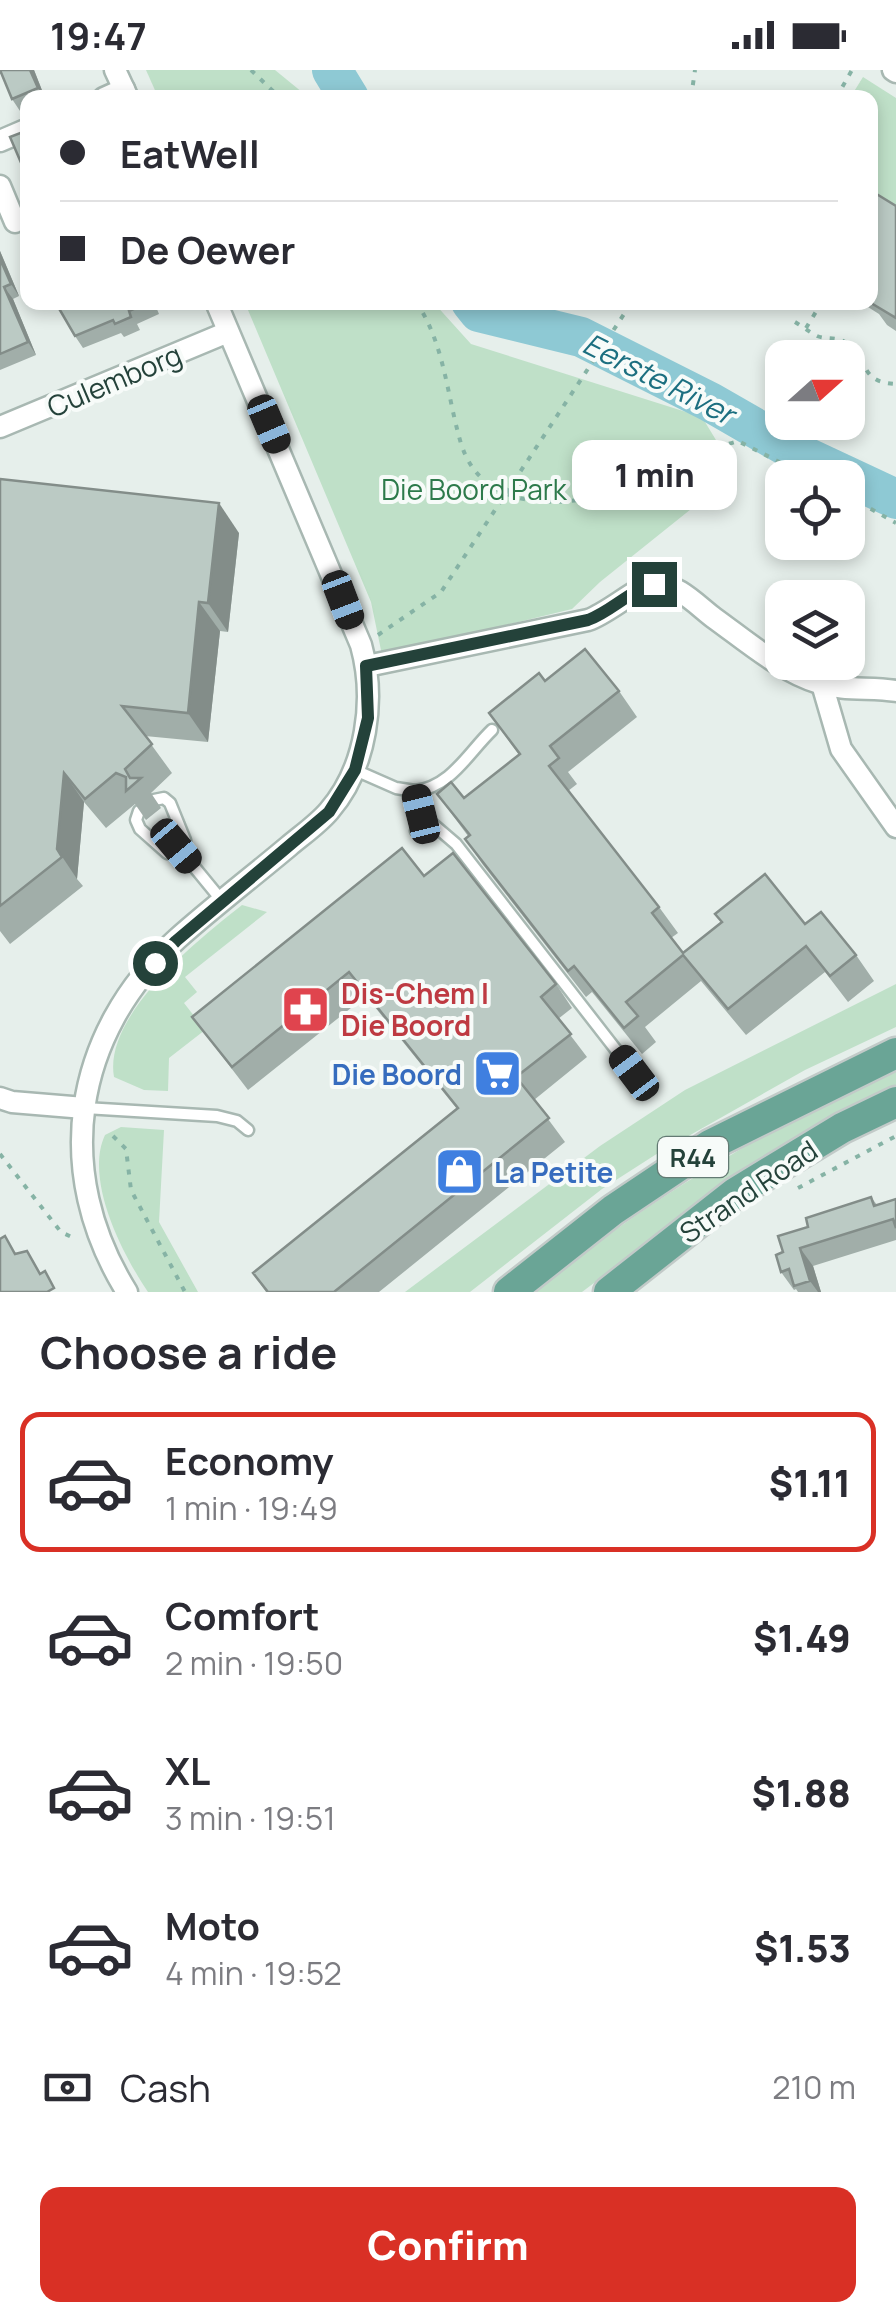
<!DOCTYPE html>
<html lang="en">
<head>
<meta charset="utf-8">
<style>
  :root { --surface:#fff; --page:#f7f7f7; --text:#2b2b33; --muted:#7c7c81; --line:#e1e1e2; --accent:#d93025 }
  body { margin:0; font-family:Manrope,sans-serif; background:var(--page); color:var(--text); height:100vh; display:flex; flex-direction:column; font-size:38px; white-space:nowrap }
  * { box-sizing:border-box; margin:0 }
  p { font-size:32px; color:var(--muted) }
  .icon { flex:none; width:55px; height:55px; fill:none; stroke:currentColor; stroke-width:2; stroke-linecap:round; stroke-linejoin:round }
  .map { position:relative; height:1222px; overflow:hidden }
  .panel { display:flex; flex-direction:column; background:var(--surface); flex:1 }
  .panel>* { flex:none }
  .guide { position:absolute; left:20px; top:20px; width:858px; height:220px; border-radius:20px; box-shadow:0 5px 15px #0003; display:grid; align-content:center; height:220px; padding:0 40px; background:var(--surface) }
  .needle { width:65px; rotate:69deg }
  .buttons { position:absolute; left:765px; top:270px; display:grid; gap:20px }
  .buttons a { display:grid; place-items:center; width:100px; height:100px; border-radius:20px; background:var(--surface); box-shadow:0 5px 15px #0003; font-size:50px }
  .end { position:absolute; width:45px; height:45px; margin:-22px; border:12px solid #24423a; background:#fff; box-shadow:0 0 0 5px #fff }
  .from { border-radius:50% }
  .bubble { position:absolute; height:70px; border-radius:20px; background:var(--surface); box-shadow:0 5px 15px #0003; font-size:32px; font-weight:800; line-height:70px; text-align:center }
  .car { position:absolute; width:30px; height:60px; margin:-30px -15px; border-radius:12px; box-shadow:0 0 8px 2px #0007; background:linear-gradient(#222 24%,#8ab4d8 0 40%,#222 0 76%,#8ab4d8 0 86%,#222 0) }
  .guide b { display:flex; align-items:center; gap:35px; height:95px; font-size:38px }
  .guide b+b { border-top:2px solid var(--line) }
  .guide i { width:25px; height:25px; background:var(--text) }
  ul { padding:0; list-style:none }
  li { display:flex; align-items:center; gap:30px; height:140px; margin:0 20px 15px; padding:0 20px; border:5px solid transparent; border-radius:20px }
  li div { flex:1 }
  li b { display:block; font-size:38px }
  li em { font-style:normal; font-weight:800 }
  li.selected { border-color:var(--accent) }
  li>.icon { width:90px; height:90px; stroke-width:1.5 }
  h2 { padding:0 40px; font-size:45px; line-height:120px }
  .pay { display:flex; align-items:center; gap:25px; height:110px; padding:0 40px; font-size:38px }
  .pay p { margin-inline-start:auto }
  .button { display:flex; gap:20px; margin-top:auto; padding:20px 40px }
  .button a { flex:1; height:115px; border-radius:20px; background:var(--accent); color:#fff; font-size:40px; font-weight:800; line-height:115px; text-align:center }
  .status { display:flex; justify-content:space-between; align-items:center; height:70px; padding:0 50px; background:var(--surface); direction:ltr }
  .status svg { height:28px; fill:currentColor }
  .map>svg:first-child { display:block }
</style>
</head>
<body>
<div class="status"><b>19:47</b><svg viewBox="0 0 49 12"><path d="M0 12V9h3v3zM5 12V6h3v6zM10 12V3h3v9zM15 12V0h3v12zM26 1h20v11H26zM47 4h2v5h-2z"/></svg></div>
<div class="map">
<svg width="896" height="1222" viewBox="0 0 896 1222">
  <rect width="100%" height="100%" fill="#e6efeb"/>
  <g fill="#bfe0c8">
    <polygon points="146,0 275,0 308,27 158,27"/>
    <polygon points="863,7 896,28 896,149 870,133 870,28 850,28"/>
    <polygon points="245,233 434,233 471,274 702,347 736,403 600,512 572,539 382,585 371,532"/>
    <path d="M242,835L267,842L185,907L197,922L184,933L205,960L169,988L168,1021L144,1020L114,1007C103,945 199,869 242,835Z"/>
    <polygon points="896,914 896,957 805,1000 655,1085 602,1119 470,1222 405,1222 600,1076 685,1020"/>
    <path d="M896,998V1015L839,1043L712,1124L582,1222H533C649,1129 762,1061 896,998Z"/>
    <path d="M121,1057L164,1060L159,1152L198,1222H148C123,1185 84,1110 105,1065Z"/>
  </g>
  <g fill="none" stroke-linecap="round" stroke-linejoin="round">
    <g stroke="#8ec9d4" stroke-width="40">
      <polyline points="332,0 349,28"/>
      <polyline points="471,232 479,242 581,267 710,332 802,385 896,429"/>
    </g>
    <defs>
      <g id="lane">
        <polyline points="355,700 396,718 415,721 421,744 416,761"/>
        <path d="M415,721C451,717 468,683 492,660"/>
        <polyline points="139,741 136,750 140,759 167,783 185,770 170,733 164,728 154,730"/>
        <polyline points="421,744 456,774 634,1003"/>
        <polyline points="177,776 223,832"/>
        <polyline points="85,1038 217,1046 237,1051 248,1060"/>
      </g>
      <g id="street">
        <polyline points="115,0 128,28"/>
        <polyline points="893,0 896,2"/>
        <polyline points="104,28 124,19"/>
        <polyline points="0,71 28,59"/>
        <polyline points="0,116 15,152"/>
        <polyline points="0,357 228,262"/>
        <path d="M367,596L588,550C609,543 640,514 655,514C677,513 698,536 714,548C746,571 782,602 819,613C843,621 871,617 896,621"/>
        <polyline points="822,614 841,679 896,757"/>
        <polyline points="0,1028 12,1032 84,1038"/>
        <path d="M127,1222C52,1102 72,964 177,869C213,837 252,807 289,776C302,765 318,754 329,741C367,697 376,629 361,575L216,232"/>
      </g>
      <g id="primary">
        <polyline points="509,1222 613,1140 710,1075 896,983"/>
        <polyline points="609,1222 735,1123 842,1058 896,1032"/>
      </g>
    </defs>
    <use href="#lane" stroke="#a8b8b2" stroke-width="15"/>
    <use href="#street" stroke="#a8b8b2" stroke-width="25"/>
    <use href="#primary" stroke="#c2cac8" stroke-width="35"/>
    <g stroke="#86b3a5" stroke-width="4" stroke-dasharray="5 8" stroke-linecap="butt">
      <polyline points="251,0 280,28"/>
      <polyline points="691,28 695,0"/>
      <polyline points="836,28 852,0"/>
      <path d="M416,232C444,272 447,325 460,370C483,454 586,435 649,413C668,406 684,391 702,382C713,377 726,375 738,371L811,408"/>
      <path d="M795,252C802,256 809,262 817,266C827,270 838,266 848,274C871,291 858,312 896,314"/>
      <polyline points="806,258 822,232"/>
      <polyline points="848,426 896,453"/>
      <polyline points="378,565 441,522 632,232"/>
      <polyline points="113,1066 126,1079 131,1120 185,1222"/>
      <polyline points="0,1084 61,1162 76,1169"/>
      <polyline points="798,1118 896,1066"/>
    </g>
    <use href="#lane" stroke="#fff" stroke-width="10"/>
    <use href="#street" stroke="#fff" stroke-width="20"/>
    <use href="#primary" stroke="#6aa596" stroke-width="30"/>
  </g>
  <g fill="#a1aea9">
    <polygon points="0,0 34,0 45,28 28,28 28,38 20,41 12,29 1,4 0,4"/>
    <polygon points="870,120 896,136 896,261 887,255 879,244 860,232 870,232"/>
    <polygon points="0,181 19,226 13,229 36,285 0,300"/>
    <polygon points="64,232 154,232 159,244 137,254 140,260 124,267 121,263 83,278 75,266"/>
    <polygon points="0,409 239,463 228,562 220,561 208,672 145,666 172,703 151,723 161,738 146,750 135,734 106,758 84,732 77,809 83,816 10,874 0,861"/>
    <polygon points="545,611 619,621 637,647 568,702 577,714 568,721 659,837 678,863 671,868 683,883 805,854 856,885 874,911 848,932 825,902 746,965 701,911 645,957 656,972 642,984 592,922 586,927 483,795 465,769 468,766 437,724 464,728 519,685 489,643"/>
    <polygon points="424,806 556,914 572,938 558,949 587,987 534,1030 565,1072 379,1222 266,1222 253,1203 457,1039 366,926 248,1020 192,947"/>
    <polygon points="871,1127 877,1135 896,1129 896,1170 813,1196 821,1222 798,1222 796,1219 794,1220 781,1202 783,1182 808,1157"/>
  </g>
  <g fill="#838d89">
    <polygon points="30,0 34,0 45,28 38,18"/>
    <polygon points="0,181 19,226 11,214 0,189"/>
    <polygon points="4,217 13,229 36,285 28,272"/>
    <polygon points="219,433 239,463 228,562 208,533"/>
    <polygon points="199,532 220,561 208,672 188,643"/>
    <polygon points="64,703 84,732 77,809 57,779"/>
    <polygon points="800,1178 813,1196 821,1222 818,1222 810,1211"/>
  </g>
  <g fill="#bbcac4" stroke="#838d89" stroke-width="2.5">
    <polygon points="0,0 30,0 38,18 12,29"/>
    <polygon points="28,60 28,109 10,67"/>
    <polygon points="870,120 896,136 896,248 871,233 874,229 870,226"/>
    <polygon points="0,189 11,214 4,217 28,272 0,284"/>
    <polygon points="64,232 149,232 129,241 131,247 115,254 113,250 75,266 57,235"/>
    <polygon points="0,409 219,433 208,533 199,532 188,643 122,636 152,674 125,699 130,708 141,708 126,721 126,707 116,703 85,729 64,703 57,779 62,787 0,836"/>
    <polygon points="585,579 619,621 550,676 559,688 549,696 659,837 652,843 683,883 722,852 715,844 765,804 805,854 821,842 856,885 830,906 806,876 728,939 683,885 626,932 638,946 624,958 574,896 568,901 465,769 470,765 437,724 451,712 464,728 520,684 489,643 539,603 545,611"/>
    <polygon points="402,778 424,806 453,783 556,914 541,927 571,964 516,1007 549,1048 334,1222 268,1222 253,1203 458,1038 349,902 232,997 192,947"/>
    <polygon points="871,1127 874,1136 896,1129 896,1158 893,1149 800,1178 810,1211 794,1216 789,1199 781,1202 776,1185 783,1182 778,1166 808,1157 806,1148"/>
    <polygon points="5,1166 15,1184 27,1181 40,1204 45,1201 54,1218 47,1222 0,1222 0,1169"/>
  </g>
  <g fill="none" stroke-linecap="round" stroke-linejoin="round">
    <path stroke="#24423a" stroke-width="12" d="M155,893L176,871L329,742L355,700L368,648L366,596L588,550C612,541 630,520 654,514"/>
  </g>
  <defs>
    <symbol id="pharmacy-square" viewBox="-11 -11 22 22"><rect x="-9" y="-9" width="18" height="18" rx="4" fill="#e0444e" stroke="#f7fbf9"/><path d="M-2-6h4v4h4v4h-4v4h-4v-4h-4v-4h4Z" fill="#fff"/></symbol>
    <symbol id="supermarket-square" viewBox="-11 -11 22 22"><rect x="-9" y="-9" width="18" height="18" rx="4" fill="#3f7fe0" stroke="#f7fbf9"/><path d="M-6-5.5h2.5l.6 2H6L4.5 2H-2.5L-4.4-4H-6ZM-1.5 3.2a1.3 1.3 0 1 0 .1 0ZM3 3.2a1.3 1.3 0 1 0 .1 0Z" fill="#fff"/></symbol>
    <symbol id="shop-square" viewBox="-11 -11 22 22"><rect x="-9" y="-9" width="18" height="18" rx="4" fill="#3f7fe0" stroke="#f7fbf9"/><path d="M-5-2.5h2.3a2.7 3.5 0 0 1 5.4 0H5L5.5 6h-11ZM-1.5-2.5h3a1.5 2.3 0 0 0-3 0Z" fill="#fff"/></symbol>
  </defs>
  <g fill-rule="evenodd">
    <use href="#pharmacy-square" x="278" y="912" width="55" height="55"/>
    <use href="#supermarket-square" x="470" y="976" width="55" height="55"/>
    <use href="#shop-square" x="432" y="1074" width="55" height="55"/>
  </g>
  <g text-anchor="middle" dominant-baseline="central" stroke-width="8" stroke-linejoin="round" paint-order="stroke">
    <rect fill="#f7fbf9" stroke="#637a73" stroke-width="2.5" x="658" y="1067" width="70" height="40" rx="8"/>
    <g font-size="25" font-weight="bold" fill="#24423a">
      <text x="693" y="1087">R44</text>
    </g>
    <g font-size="28" fill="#24423a" stroke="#f7fbf9">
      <text transform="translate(114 310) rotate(-23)">Culemborg</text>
      <text transform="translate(748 1121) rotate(-34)">Strand Road</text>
    </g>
    <g font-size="28" fill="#2d7a4b" stroke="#f7fbf9">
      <text x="474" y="419">Die Boord Park</text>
    </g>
    <g font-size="28" font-weight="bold" fill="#be3a42" stroke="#f7fbf9" text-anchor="start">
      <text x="341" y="923">Dis-Chem |<tspan x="341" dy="32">Die Boord</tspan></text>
    </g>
    <g font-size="28" font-weight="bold" fill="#366cbe" stroke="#f7fbf9" text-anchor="end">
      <text x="462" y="1004">Die Boord</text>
      <text x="494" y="1102" text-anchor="start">La Petite</text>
    </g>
    <g font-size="30" font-style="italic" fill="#1c6f80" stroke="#f7fbf9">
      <text transform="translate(659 308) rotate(27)">Eerste River</text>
    </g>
  </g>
</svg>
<div class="buttons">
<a><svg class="needle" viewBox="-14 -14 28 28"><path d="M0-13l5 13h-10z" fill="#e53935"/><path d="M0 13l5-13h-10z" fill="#7c7c81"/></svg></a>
<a><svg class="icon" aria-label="locate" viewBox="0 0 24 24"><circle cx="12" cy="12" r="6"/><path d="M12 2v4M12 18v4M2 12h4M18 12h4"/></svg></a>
<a><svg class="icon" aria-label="layers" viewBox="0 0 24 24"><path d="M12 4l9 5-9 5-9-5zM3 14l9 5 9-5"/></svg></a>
</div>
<i class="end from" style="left:155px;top:893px"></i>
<i class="end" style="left:654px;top:514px"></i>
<div class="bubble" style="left:572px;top:370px;width:165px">1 min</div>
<i class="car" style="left:269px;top:354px;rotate:157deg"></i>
<i class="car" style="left:343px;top:530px;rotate:159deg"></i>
<i class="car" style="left:421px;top:744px;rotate:346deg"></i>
<i class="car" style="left:176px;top:776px;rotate:140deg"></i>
<i class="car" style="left:634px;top:1003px;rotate:323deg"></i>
<div class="guide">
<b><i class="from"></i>EatWell</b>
<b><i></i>De Oewer</b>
</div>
</div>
<section class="panel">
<h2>Choose a ride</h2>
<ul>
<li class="selected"><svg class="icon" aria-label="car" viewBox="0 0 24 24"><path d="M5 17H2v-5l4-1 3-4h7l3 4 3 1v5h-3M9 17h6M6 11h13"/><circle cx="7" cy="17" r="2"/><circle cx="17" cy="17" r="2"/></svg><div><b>Economy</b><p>1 min · 19:49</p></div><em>$1.11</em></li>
<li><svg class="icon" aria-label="car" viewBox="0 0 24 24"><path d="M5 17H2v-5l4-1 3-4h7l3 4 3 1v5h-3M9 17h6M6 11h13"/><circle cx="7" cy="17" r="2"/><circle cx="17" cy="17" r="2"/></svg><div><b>Comfort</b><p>2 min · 19:50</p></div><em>$1.49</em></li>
<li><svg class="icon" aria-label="car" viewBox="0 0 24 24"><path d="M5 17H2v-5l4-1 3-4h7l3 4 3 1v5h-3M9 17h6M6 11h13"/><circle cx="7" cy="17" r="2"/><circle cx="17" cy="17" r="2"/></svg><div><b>XL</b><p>3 min · 19:51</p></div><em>$1.88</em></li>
<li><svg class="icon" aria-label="car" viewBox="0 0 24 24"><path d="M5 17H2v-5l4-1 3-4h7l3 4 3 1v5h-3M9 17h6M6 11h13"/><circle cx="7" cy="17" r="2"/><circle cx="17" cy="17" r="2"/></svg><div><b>Moto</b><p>4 min · 19:52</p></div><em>$1.53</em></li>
</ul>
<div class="pay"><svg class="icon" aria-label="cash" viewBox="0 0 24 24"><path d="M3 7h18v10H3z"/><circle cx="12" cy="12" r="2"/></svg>Cash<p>210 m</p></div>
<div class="button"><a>Confirm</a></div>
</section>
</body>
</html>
